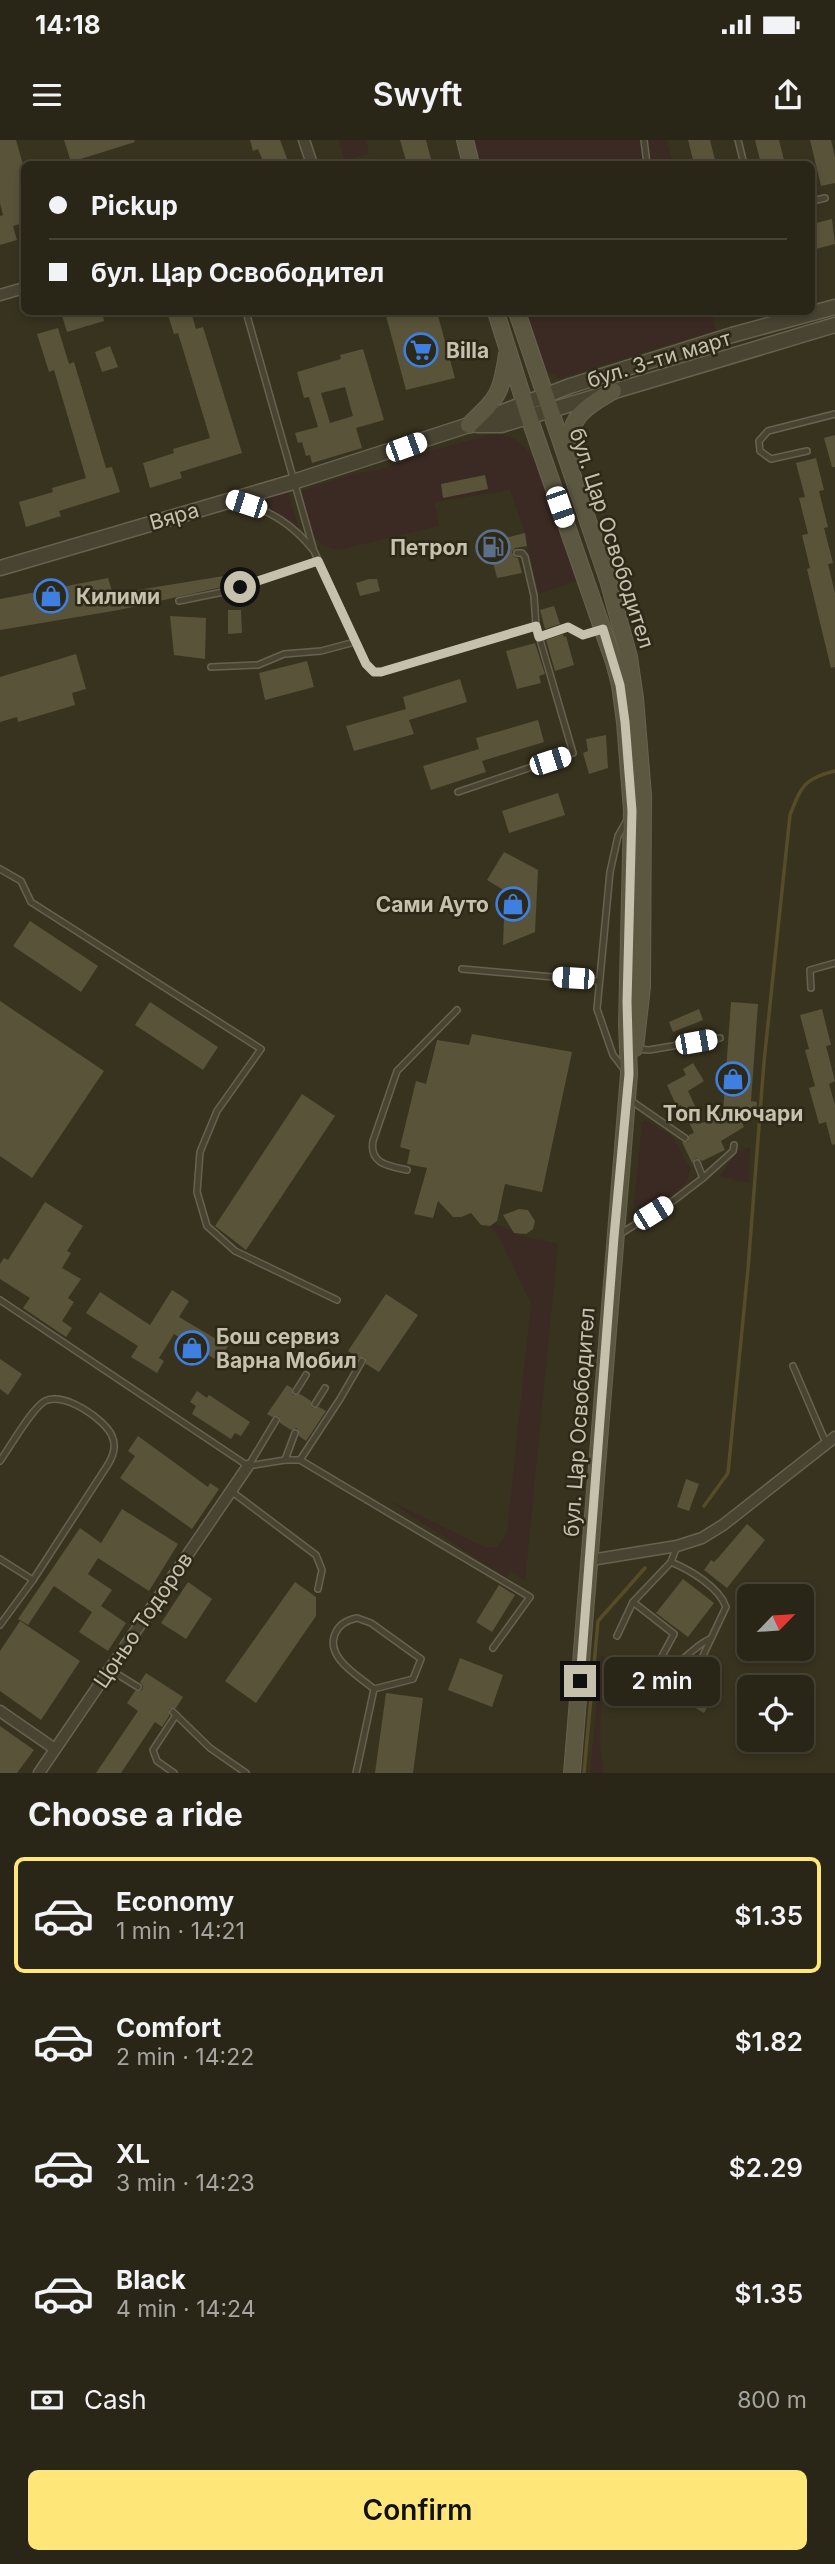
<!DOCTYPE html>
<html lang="en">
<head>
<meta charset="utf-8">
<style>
  :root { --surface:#2a2617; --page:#322e20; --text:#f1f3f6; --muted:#a5a5a1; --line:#464336; --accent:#fee679 }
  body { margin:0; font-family:Inter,sans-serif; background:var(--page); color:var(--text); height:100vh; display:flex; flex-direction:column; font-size:26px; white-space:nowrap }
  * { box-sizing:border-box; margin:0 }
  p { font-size:23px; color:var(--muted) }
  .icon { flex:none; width:38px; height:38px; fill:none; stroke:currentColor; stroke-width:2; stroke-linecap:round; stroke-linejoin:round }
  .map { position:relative; height:1633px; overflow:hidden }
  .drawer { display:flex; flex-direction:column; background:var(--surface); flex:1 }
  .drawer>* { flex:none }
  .banner { position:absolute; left:21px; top:21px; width:794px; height:154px; border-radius:10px; box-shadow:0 4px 10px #0003,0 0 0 2px var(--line); display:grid; align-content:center; height:154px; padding:0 28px; background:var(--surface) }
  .needle { width:46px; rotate:65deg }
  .fabs { position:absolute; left:737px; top:1444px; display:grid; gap:14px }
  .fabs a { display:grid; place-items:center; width:77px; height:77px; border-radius:10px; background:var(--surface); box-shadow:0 4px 10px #0003,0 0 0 2px var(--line); font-size:35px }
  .end { position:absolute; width:32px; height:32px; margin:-16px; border:9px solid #c6c1ac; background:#111; box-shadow:0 0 0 4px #111 }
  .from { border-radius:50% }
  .bubble { position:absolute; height:49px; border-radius:10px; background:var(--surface); box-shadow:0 4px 10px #0003,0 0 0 2px var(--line); font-size:23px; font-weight:600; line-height:49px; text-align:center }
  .car { position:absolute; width:21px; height:42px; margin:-21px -10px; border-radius:9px; box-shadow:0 0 5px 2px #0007; background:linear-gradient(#fff 24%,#345 0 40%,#fff 0 76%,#345 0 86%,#fff 0) }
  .banner b { display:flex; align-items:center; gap:24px; height:66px; font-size:26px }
  .banner b+b { border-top:2px solid var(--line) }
  .banner i { width:18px; height:18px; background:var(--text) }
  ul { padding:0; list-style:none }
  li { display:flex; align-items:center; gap:21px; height:116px; margin:0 14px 10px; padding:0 14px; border:4px solid transparent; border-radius:10px }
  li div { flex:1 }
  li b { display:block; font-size:26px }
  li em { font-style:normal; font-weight:600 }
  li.active { border-color:var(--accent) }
  li>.icon { width:63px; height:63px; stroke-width:1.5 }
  h2 { padding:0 28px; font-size:32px; line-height:84px }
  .pay { display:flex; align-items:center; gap:18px; height:77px; padding:0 28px; font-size:26px }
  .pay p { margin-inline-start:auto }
  .cta { display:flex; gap:14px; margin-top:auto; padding:14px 28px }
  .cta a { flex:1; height:80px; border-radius:10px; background:var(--accent); color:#111; font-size:28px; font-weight:600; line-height:80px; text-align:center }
  .status { display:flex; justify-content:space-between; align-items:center; height:49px; padding:0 35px; background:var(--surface); direction:ltr }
  .status svg { height:19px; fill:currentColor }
  header { display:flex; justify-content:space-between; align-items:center; height:91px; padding:0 28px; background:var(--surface); font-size:32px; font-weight:600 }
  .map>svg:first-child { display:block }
</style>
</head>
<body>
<div class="status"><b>14:18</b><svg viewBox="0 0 49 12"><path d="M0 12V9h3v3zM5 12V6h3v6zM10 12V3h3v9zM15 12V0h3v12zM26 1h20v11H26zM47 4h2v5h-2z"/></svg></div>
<header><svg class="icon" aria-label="menu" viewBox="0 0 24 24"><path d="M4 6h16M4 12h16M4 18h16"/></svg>Swyft<svg class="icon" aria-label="share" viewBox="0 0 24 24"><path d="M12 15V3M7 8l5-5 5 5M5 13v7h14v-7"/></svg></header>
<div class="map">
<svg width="835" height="1633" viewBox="0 0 835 1633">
  <rect width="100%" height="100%" fill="#38331f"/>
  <g fill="#3b2a23">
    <polygon points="339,0 366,0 369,14 344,20"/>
    <polygon points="473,0 667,0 673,24 479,24"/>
    <polygon points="525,172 711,172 716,190 561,238 544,230"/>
    <path d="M494,294C517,294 529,309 538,327L577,441L539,454L524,390L510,350L434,362L439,386L339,410C306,405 308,378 301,351L352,334L379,330L437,309Z"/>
    <polygon points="287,348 299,390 262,366 243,359"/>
    <path d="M645,980L672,996L691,1029C689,1034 688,1041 684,1044C673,1056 650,1072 634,1066L642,983Z"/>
    <polygon points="750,1007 749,1043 720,1036 737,1012"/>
    <polygon points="494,1084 511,1090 518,1095 558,1104 525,1441 511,1431 506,1438 388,1360 484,1407 497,1407 507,1393 531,1163 497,1093 490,1086"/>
    <path d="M601,1516L605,1517C603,1555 596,1595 604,1633H590Z"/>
  </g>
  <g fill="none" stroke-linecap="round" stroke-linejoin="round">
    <g stroke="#564c28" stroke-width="3.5">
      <path d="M704,1366L728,1333L748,1129L764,922L790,675C801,647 804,638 835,631"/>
      <polyline points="584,1633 598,1481 645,1428"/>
    </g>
  </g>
  <g fill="#59533a" fill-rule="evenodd">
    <polygon points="0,0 16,0 24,28 24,83 13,86 17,100 0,105 0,76 3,75 0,63"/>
    <polygon points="64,0 134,0 135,2 71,22"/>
    <polygon points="250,0 280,0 289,24 264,24 258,9 253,11"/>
    <polygon points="400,0 426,0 431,19 426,21 427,24 407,24"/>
    <polygon points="688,0 710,0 716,24 694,24"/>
    <polygon points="755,0 779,0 785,24 761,24"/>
    <polygon points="810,0 831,0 835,17 835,43 821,46"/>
    <polygon points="832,79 835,104 812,110 812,84"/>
    <polygon points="61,172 102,172 104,181 67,192"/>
    <polygon points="167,172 191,172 196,189 203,187 242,313 180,332 182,338 150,348 143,323 174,313 173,309 210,298 178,193 174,194"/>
    <polygon points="385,172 437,172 455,238 406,250"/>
    <polygon points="58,188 69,224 74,222 106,328 112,327 120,352 59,371 61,376 26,387 19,362 53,352 52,348 86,338 54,230 49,232 37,194"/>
    <polygon points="110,206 118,227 102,232 95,212"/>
    <path d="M363,209L384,280L356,288L362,308L312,323L310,315L306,316L302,302L298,303L295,293L318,287L309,257L304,258L297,232L341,219L340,215ZM345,247L353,276L330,283L321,253Z"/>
    <polygon points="835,295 835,327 832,327 824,298"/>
    <polygon points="816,318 824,350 819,351 828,387 824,388 833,423 828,424 835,453 835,527 831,528 807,429 810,428 802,395 808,394 799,358 805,357 796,323"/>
    <polygon points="485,335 488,349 443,358 441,344"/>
    <polygon points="525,393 527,406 515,408 512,412 514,417 518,418 522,433 497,438 488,402"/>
    <polygon points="236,434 237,442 222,447 119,470 0,490 0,459 108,438 113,454"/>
    <polygon points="369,439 377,439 380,451 360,456 356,443"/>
    <polygon points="554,466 560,484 545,489 540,470"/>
    <polygon points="228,470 241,470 242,493 228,494"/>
    <polygon points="170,476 206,478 205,519 174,515"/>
    <polygon points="563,494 564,497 566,496 574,525 555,531 546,500"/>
    <polygon points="535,503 545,534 539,536 541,543 517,549 506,511"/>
    <polygon points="76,514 86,549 72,553 75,565 18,582 17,577 0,582 0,537"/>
    <polygon points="307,521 314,547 265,560 259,533"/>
    <polygon points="460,539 467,562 409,580 414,594 354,611 346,586 406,569 403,557"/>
    <polygon points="538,580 544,602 482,621 486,632 431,650 423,626 479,609 476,598"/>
    <polygon points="606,595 608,628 589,634 583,613 588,611 586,599"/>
    <polygon points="558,653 565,675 509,693 502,671"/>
    <polygon points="504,712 538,730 535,792 503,805 505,751 487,740"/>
    <polygon points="30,781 98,826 81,852 13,806"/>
    <polygon points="0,861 104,931 32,1038 0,1016"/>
    <polygon points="150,862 218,907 203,930 135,885"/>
    <polygon points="731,862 758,864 751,961 757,962 756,975 742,983 744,987 721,1001 725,1010 702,1021 696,1018 692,1023 682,1002 688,1002 689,995 694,993 681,965 677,967 667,945 686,935 683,929 693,923 704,941 688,951 703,983 723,972"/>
    <polygon points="699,869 703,880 673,892 669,882"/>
    <polygon points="822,869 831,905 826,906 835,941 829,944 835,965 835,1004 832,1005 826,982 819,984 809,948 815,946 805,910 809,909 800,875"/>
    <polygon points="472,894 572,912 542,1052 505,1044 497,1081 490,1086 481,1085 471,1073 461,1077 453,1077 438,1061 433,1078 414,1074 427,1028 407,1024 410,1010 400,1007 416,941 426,944 437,900 469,905"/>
    <polygon points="302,954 335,976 246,1110 215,1086"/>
    <polygon points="45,1062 83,1086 67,1111 71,1113 62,1128 81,1139 68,1158 74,1162 62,1181 72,1188 66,1197 23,1168 30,1158 0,1139 0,1124 4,1118 8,1120"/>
    <polygon points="519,1069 528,1070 535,1081 533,1089 526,1094 514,1093 503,1075"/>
    <polygon points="172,1150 189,1161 179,1177 228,1206 218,1221 174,1194 159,1218 164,1221 157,1233 131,1217 138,1206 86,1173 100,1152 150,1185"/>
    <polygon points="386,1154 418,1175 379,1232 366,1224 365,1217 358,1218 348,1211"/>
    <polygon points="0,1219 22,1234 8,1255 0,1249"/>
    <polygon points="287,1245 292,1248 293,1255 300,1254 311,1261 312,1268 319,1267 326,1271 306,1301 299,1296 297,1288 291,1290 280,1283 279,1276 272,1277 267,1274"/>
    <polygon points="197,1251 207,1258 209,1255 250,1282 241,1296 235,1293 231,1299 192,1274 196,1266 190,1262"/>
    <polygon points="138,1296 208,1347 210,1343 219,1349 192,1389 120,1338 135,1316 128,1311"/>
    <polygon points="686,1339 699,1344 689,1371 677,1367"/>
    <polygon points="122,1369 178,1404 149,1451 98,1418 88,1434 112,1450 101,1466 126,1483 108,1511 79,1492 92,1472 54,1446 28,1485 18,1479 80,1388 101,1403"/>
    <polygon points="747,1384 765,1400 727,1448 704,1430 711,1420 714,1422 718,1418"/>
    <polygon points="683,1439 714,1463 688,1497 656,1473"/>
    <polygon points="188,1442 212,1459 186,1499 161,1483"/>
    <polygon points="295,1442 316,1457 316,1476 256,1563 225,1541"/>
    <polygon points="499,1445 515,1455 492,1492 476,1482"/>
    <polygon points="20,1481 80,1521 41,1580 0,1551 0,1511"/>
    <polygon points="460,1518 503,1535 492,1567 448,1550"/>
    <polygon points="146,1533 183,1557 176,1568 169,1569 169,1576 162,1587 155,1582 121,1633 96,1633 138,1571 127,1563 135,1551 142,1550 143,1546 140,1542"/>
    <polygon points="704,1535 720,1545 704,1573 687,1563"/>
    <polygon points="386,1553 423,1558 413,1633 375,1633"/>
    <polygon points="0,1586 34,1610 17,1633 0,1633"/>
  </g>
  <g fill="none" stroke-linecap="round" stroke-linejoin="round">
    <defs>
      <g id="service">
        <polyline points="644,0 647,24"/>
        <polyline points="738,0 744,24"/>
        <polyline points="812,61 825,58"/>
        <polyline points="246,172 313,408"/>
        <polyline points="807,311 771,319 760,311 759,301 768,291 835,274"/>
        <path d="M239,361C270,371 293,384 314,411L366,524L374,532H381L536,486L573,613L458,652"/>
        <polyline points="517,413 522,413 525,417 534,456 536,486"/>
        <polyline points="179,461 223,452 318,421"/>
        <polyline points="539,497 568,487 583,495 600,490"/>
        <polyline points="211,527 258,525 284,514 321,511 355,502"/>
        <polyline points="0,729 21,741 31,762 261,909 217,971 200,1012 197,1052 207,1086 235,1111 337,1160"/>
        <polyline points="462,829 598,841"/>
        <polyline points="811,848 810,830 835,823"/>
        <polyline points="638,909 649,910 720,898"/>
        <polyline points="624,929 613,915 597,869 610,732 618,696 627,680"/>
        <polyline points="630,960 685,998"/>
        <path d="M407,1030C389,1026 369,1024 373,1001L397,931L457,870"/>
        <polyline points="703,1038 733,1011 734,1005"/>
        <polyline points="620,1094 673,1061 703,1038 697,1023"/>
        <polyline points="0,1160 248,1326 285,1320 300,1320 530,1457 493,1508"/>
        <polyline points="793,1226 826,1303"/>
        <polyline points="296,1251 306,1235"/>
        <polyline points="315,1264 325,1248"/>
        <polyline points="285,1320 295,1293"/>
        <polyline points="300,1320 340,1259 362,1221"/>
        <path d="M0,1321C10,1307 32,1268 45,1261C63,1251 105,1279 112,1296C117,1307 113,1317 107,1326L33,1440L0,1485"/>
        <polyline points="249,1325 276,1280"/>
        <polyline points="231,1351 316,1415 322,1430 318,1449"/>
        <polyline points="0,1419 33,1440"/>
        <path d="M671,1422C690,1430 719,1447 726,1467L691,1541"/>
        <path d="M633,1462L674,1494L660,1520L664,1527C681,1527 694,1505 710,1499"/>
        <path d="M357,1478L371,1483L421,1519L413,1539L374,1549C359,1536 325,1518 335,1494C339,1484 347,1480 357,1478Z"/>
        <polyline points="617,1496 633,1462 671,1422 677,1406"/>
        <polyline points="109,1529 138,1547"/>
        <polyline points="173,1572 210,1608 246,1633"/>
        <polyline points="174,1633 157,1621 153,1610 176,1575"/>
        <polyline points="356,1633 374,1549"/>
      </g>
      <g id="minor">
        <polyline points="304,0 312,24"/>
        <polyline points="0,155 24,148"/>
        <polyline points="591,1420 677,1406 702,1398 723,1385 835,1297"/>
        <polyline points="0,1571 55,1609"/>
        <polyline points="39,1633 248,1326"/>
      </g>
      <g id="tertiary">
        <polyline points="477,285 501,285 835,185"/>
        <polyline points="0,428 293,342 469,285 570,246 732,195 835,167"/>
      </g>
      <g id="secondary">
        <polyline points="465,0 471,24"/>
        <polyline points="496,172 529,277 614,522 620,545 625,582 632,671 627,884 629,934 572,1633"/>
        <polyline points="517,172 608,440 629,517 635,558 643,655 642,847 635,908"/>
        <path d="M469,285C498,257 501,255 507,214"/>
        <path d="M571,316C565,279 584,268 613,251"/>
      </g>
    </defs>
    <use href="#service" stroke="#676250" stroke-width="8"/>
    <use href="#minor" stroke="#676250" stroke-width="13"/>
    <use href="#tertiary" stroke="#676250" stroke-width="17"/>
    <use href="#secondary" stroke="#676250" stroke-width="18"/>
    <use href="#service" stroke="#494432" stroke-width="5"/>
    <use href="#minor" stroke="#494432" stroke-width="10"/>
    <use href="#tertiary" stroke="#494432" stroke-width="14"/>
    <use href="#secondary" stroke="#5c5740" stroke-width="16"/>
  </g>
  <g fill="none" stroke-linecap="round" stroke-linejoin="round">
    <polyline stroke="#c6c1ac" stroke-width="9" points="240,447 318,421 366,524 374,532 381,532 536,486 539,497 568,487 583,495 603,489 620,545 625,582 632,671 627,862 629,934 614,1097 580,1541"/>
  </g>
  <defs>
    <symbol id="supermarket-ring" viewBox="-11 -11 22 22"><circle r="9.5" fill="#2d2918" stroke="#3f7fe0" stroke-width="1.5"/><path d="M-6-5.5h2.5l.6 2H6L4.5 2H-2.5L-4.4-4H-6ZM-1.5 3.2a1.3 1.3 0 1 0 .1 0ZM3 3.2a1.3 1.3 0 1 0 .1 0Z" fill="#3f7fe0"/></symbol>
    <symbol id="fuel-ring" viewBox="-11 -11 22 22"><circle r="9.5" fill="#2d2918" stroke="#5c6f8a" stroke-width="1.5"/><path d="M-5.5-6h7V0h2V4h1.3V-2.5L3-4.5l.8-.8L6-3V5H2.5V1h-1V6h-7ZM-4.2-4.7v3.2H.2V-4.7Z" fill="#5c6f8a"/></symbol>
    <symbol id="shop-ring" viewBox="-11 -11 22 22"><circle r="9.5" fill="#2d2918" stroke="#3f7fe0" stroke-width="1.5"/><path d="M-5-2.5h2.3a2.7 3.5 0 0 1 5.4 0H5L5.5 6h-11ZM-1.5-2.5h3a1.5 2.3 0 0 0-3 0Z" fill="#3f7fe0"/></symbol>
  </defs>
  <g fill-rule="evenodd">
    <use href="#supermarket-ring" x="402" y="191" width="38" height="38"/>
    <use href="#fuel-ring" x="474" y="388" width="38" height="38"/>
    <use href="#shop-ring" x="32" y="437" width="38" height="38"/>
    <use href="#shop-ring" x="494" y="745" width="38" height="38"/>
    <use href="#shop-ring" x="714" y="920" width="38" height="38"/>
    <use href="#shop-ring" x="173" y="1189" width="38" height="38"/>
  </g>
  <g text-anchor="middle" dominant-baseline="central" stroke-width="5" stroke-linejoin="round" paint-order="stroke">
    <g font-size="21" font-weight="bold" fill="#c6c1ac" stroke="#2d2918" text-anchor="start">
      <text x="446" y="210">Billa</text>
      <text x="468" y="407" text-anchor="end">Петрол</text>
      <text x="76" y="456">Килими</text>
      <text x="489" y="764" text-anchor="end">Сами Ауто</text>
      <text x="733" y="973" text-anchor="middle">Топ Ключари</text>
      <text x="216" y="1196">Бош сервиз<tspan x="216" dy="24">Варна Мобил</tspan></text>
    </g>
    <g font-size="21" fill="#c6c1ac" stroke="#2d2918">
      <text transform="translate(659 219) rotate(-17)">бул. 3-ти март</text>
      <text transform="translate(174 376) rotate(-16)">Вяра</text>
      <text transform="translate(612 398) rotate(72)">бул. Цар Освободител</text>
      <text transform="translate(579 1282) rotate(-86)">бул. Цар Освободител</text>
      <text transform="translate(143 1480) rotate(-56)">Цоньо Тодоров</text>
    </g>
  </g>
</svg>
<div class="fabs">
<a><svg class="needle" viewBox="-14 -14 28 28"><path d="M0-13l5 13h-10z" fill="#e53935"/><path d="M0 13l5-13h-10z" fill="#a5a5a1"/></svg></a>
<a><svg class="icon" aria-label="locate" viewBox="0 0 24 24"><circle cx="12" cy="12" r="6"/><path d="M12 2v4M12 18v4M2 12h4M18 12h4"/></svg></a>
</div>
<i class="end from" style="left:240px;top:447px"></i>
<i class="end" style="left:580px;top:1541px"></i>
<div class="bubble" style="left:604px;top:1517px;width:116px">2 min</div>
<i class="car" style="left:406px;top:307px;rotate:70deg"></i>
<i class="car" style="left:246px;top:364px;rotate:288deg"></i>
<i class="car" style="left:560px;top:367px;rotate:161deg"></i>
<i class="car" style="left:550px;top:621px;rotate:72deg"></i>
<i class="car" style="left:573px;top:838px;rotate:274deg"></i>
<i class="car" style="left:696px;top:902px;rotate:80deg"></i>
<i class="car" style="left:653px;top:1073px;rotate:58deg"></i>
<div class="banner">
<b><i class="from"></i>Pickup</b>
<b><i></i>бул. Цар Освободител</b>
</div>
</div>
<section class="drawer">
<h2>Choose a ride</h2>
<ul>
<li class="active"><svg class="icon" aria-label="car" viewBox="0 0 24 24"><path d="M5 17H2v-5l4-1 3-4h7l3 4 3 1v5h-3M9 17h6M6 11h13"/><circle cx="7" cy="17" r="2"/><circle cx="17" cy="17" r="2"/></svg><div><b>Economy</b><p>1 min · 14:21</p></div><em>$1.35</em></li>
<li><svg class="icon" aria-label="car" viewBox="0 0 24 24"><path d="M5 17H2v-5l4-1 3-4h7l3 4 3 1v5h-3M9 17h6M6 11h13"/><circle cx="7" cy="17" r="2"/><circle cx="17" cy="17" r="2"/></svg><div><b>Comfort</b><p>2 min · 14:22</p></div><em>$1.82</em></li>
<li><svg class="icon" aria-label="car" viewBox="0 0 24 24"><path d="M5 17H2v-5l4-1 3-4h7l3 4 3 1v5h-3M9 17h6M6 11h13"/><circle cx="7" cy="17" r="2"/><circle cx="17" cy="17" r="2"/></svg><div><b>XL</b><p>3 min · 14:23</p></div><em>$2.29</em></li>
<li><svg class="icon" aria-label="car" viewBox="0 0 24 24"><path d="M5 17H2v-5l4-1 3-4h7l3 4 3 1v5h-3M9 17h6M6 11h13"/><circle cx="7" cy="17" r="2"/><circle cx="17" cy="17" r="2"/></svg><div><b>Black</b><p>4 min · 14:24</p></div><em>$1.35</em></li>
</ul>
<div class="pay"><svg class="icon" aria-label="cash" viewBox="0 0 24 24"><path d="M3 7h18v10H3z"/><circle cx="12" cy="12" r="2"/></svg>Cash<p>800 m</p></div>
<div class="cta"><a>Confirm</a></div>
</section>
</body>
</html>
